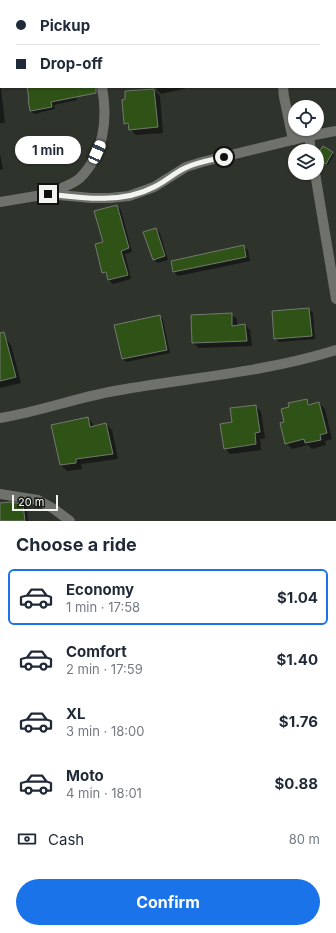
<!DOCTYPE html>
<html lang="en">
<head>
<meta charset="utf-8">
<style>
  :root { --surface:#fff; --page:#f6f6f7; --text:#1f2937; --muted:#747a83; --line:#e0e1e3; --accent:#1a73e8 }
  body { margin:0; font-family:Inter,sans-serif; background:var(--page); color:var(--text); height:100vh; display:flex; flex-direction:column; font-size:15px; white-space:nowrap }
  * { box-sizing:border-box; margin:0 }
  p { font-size:13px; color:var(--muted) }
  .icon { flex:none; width:22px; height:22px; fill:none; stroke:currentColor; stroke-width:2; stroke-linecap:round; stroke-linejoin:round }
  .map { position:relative; height:521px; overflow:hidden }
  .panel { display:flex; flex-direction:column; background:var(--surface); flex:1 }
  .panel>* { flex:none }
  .top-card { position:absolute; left:0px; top:0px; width:336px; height:88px; box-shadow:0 1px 3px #0004; display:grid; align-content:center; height:88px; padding:0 16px; background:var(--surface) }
  .buttons { position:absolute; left:288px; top:100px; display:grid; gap:8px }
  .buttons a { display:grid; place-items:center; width:36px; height:36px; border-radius:50%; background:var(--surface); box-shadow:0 1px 3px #0004; font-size:20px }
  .scale { position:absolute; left:12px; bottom:10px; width:46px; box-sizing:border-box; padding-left:4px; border:2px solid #f1f4ef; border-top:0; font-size:11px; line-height:14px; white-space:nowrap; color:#f1f4ef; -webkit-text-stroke:3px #171a16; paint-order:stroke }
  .end { position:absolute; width:18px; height:18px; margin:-9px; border:5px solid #f1f4ef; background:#111; box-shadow:0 0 0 2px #111 }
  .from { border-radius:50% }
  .bubble { position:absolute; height:28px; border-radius:14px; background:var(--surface); box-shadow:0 1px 3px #0004; font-size:13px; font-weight:700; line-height:28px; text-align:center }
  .car { position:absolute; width:12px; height:24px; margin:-12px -6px; border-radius:5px; box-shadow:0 0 3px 1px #0007; background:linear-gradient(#fff 24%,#345 0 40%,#fff 0 76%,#345 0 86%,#fff 0) }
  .top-card b { display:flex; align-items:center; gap:14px; height:38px; font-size:15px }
  .top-card b+b { border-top:1px solid var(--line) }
  .top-card i { width:10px; height:10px; background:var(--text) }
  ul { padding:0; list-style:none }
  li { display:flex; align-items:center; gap:12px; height:56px; margin:0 8px 6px; padding:0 8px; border:2px solid transparent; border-radius:6px }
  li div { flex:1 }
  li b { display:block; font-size:15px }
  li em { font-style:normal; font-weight:700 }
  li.on { border-color:var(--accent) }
  li>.icon { width:36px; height:36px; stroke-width:1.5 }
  h2 { padding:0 16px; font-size:18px; line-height:48px }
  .pay { display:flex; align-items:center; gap:10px; height:44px; padding:0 16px; font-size:15px }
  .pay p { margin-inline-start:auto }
  .button { display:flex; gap:8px; margin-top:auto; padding:8px 16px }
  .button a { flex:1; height:46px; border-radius:24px; background:var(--accent); color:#fff; font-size:16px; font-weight:700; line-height:46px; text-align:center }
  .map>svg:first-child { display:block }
</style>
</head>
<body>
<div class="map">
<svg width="336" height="521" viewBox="0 0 336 521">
  <rect width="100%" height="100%" fill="#2e332b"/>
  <g fill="#0007">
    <polygon points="0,80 5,123 0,123"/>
    <polygon points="28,87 74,87 77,100 54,105 55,109 34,114 31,111"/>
    <polygon points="157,87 191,87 161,94 157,90"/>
    <polygon points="154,90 160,96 163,133 136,135 125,123"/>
    <polygon points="323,147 334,155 328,165 317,157"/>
    <polygon points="0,154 3,169 0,170"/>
    <polygon points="117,206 121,210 132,252 125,254 131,279 113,284 109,280 108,276 103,272"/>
    <polygon points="156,229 160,233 168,260 157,263 154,259"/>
    <polygon points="244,247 248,250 250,261 178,276 174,272"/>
    <polygon points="309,309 313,313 315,339 279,342 275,338"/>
    <polygon points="231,314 237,319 237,326 245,325 250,330 252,346 199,348 193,343"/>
    <polygon points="160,316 163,320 170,353 126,362 123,359 116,326"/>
    <polygon points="6,339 11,345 21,383 0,388 0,340"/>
    <polygon points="306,400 311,405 319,403 325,409 332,439 325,441 326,445 312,449 308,445 292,449 286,443 285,423"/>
    <polygon points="256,406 261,412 265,438 260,439 261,450 230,454 225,448 233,423"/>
    <polygon points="88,418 93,424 94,427 106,424 112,430 118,459 81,464 82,469 67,471 61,465"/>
    <polygon points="0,504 23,505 27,509 28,521 0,521"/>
  </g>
  <g fill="#2f5217" stroke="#737970">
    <polygon points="27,87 96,87 96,93 51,102 52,107 30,111 28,100 29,99"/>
    <polygon points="154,89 158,127 129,130 128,123 124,124 122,100 125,99 125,91"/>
    <polygon points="323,146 333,152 326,164 317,158 317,155"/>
    <polygon points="117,205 129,248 121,251 128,275 108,280 106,272 102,273 95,244 103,242 94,211"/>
    <polygon points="156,228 165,256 153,260 143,232"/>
    <polygon points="244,245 246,257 173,272 171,261"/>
    <polygon points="309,308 312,336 274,339 272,311"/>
    <polygon points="232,313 232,326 245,324 247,341 192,343 191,315"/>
    <polygon points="160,315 167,350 122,359 114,325"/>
    <polygon points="4,332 16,377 0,381 0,333"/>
    <polygon points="307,399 308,405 319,402 327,433 320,435 321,440 305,443 304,439 285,444 280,423 284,422 281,409 289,407 288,403"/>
    <polygon points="256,405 260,432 255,433 256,444 224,449 220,424 232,422 230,408"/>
    <polygon points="88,417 90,427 106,423 113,454 76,459 76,463 60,465 51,425"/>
    <polygon points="10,502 23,504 25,521 0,521 0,503"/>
  </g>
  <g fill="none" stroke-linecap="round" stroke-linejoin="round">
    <g stroke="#6f716d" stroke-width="10">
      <polyline points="100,0 100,1"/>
      <polyline points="274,0 274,1"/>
      <polyline points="283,87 284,97 293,140"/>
      <polyline points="309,136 311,151"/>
      <polyline points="315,173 336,299"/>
      <path d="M49,193C59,189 72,185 80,178C104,154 108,119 102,87"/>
      <polyline points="0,202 48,194 91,198 110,198 129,196 154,187 186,167 202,162 309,136 336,131"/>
      <path d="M0,418C37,412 73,399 109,392C185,378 263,373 336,350"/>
      <polyline points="0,494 38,500 54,509 70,521"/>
    </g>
  </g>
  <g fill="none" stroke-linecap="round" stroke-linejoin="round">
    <path stroke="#f1f4ef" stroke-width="5" d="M48,194C82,198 122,204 154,187C165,182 174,173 185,168C197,162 211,160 224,157"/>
  </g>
</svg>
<div class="buttons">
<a><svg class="icon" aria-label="locate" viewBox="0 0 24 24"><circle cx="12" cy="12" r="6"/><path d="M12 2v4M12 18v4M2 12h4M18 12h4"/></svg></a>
<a><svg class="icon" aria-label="layers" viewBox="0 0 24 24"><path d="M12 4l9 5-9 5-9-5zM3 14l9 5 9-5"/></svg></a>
</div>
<div class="scale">20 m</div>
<i class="end from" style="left:224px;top:157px"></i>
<i class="end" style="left:48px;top:194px"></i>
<div class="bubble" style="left:15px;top:136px;width:66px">1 min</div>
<i class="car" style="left:97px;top:152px;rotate:24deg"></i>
<div class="top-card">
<b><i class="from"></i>Pickup</b>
<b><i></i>Drop-off</b>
</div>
</div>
<section class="panel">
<h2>Choose a ride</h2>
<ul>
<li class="on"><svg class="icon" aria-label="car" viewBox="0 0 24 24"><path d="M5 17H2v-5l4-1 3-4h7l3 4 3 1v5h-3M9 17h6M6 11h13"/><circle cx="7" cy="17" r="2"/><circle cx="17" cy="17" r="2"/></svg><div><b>Economy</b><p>1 min · 17:58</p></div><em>$1.04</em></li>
<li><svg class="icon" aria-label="car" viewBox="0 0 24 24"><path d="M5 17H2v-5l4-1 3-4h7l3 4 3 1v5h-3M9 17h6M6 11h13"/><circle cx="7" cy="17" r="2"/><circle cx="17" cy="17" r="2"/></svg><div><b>Comfort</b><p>2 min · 17:59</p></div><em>$1.40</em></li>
<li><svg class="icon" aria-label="car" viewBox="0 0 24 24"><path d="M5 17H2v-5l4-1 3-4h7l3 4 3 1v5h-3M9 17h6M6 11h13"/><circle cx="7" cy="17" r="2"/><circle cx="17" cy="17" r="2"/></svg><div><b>XL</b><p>3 min · 18:00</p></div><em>$1.76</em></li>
<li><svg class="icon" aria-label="car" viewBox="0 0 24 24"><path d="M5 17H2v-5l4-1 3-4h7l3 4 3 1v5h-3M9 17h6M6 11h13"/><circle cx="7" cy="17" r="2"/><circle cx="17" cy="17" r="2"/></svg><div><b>Moto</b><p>4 min · 18:01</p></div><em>$0.88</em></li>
</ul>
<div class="pay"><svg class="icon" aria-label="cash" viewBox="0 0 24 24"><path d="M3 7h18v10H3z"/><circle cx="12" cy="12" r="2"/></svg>Cash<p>80 m</p></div>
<div class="button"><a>Confirm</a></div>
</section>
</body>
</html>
